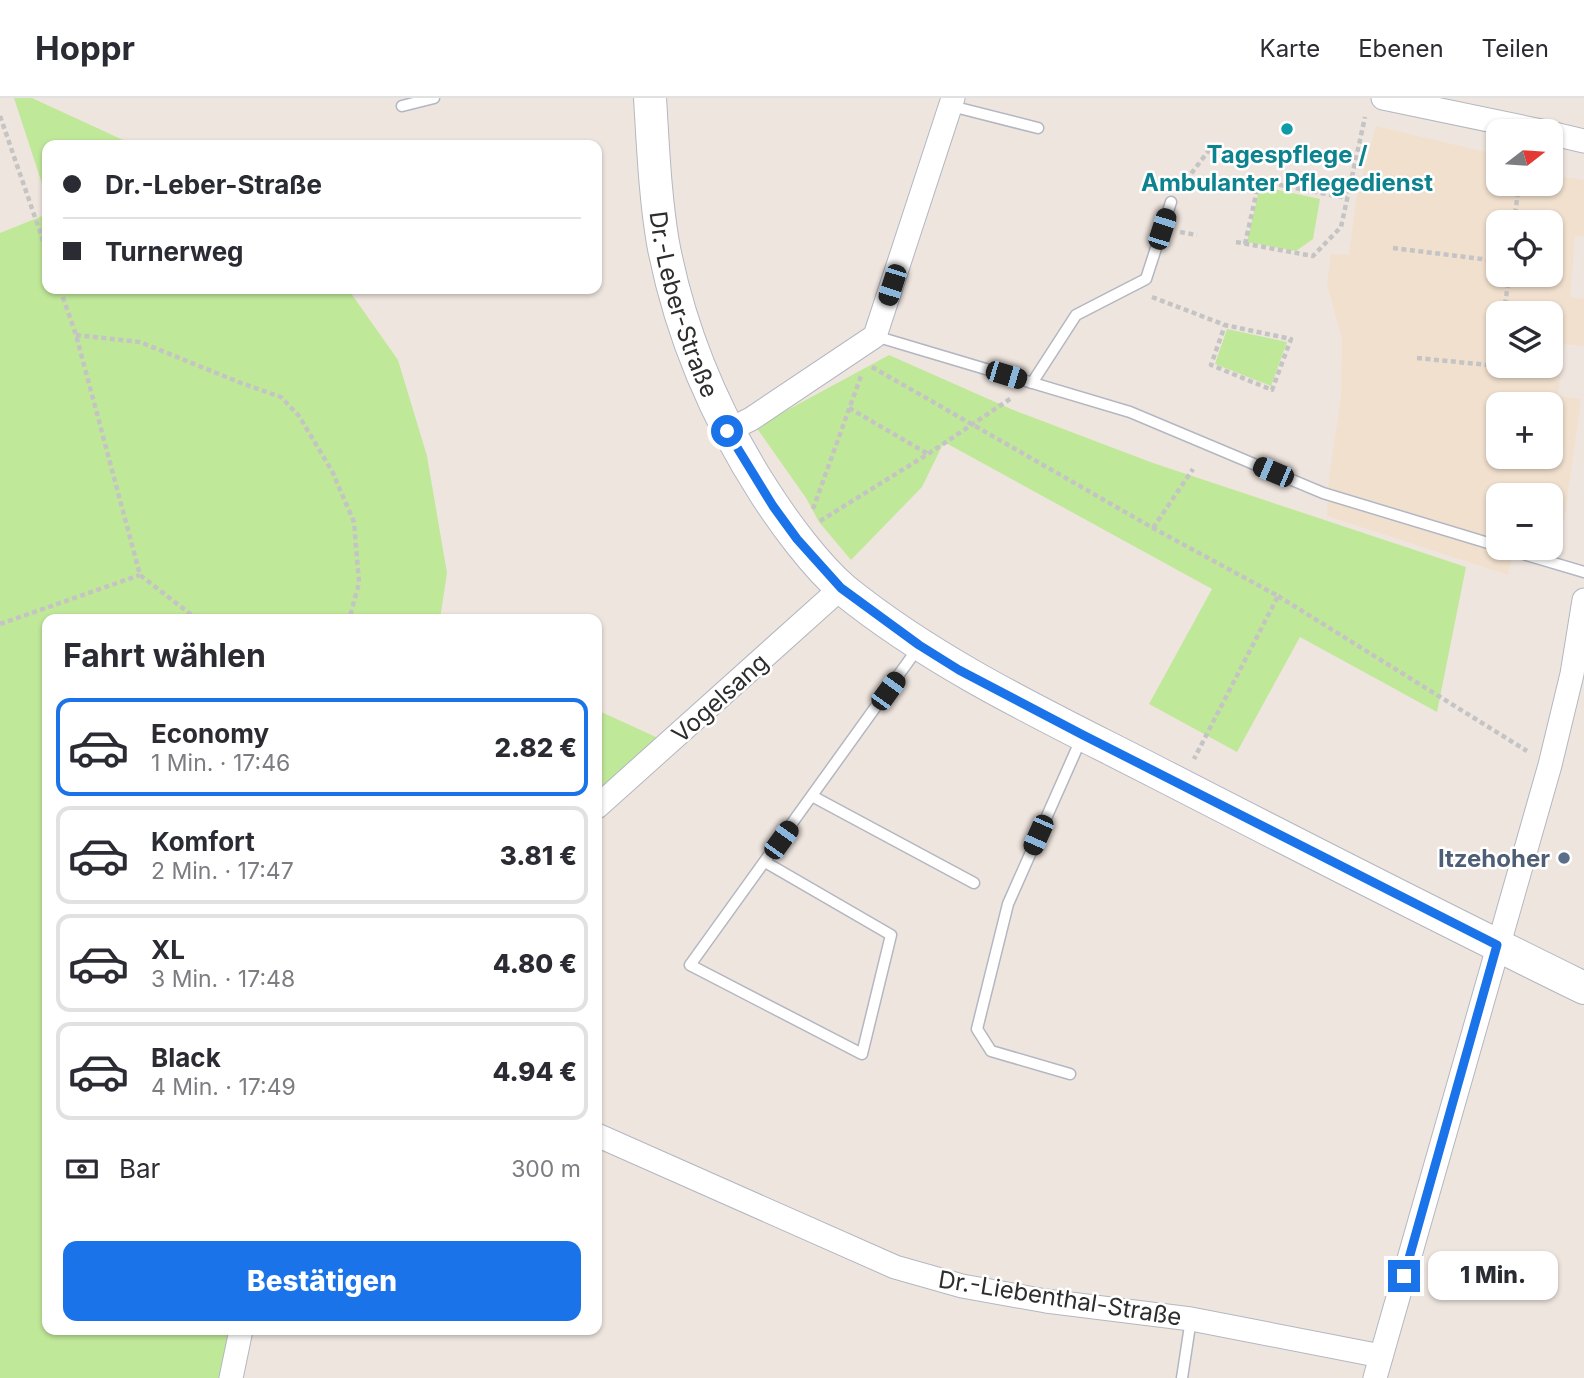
<!DOCTYPE html>
<html lang="de">
<head>
<meta charset="utf-8">
<style>
  :root { --surface:#fff; --page:#f7f7f7; --text:#2b2b33; --muted:#7c7c81; --line:#e1e1e2; --accent:#1a73e8 }
  body { margin:0; font-family:Inter,sans-serif; background:var(--page); color:var(--text); height:100vh; display:flex; flex-direction:column; font-size:26px; white-space:nowrap }
  * { box-sizing:border-box; margin:0 }
  p { font-size:23px; color:var(--muted) }
  .icon { flex:none; width:38px; height:38px; fill:none; stroke:currentColor; stroke-width:2; stroke-linecap:round; stroke-linejoin:round }
  .map { position:relative; flex:1; overflow:hidden }
  .side { position:absolute; left:42px; top:516px; width:560px; height:721px; display:flex; flex-direction:column; background:var(--surface); border-radius:14px; box-shadow:0 2px 5px #0004 }
  .side>* { flex:none }
  .hud { position:absolute; left:42px; top:42px; width:560px; height:154px; border-radius:14px; box-shadow:0 2px 5px #0004; display:grid; align-content:center; height:154px; padding:0 21px; background:var(--surface) }
  .needle { width:46px; rotate:73deg }
  .tools { position:absolute; left:1486px; top:21px; display:grid; gap:14px }
  .tools a { display:grid; place-items:center; width:77px; height:77px; border-radius:14px; background:var(--surface); box-shadow:0 2px 5px #0004; font-size:35px }
  .end { position:absolute; width:32px; height:32px; margin:-16px; border:9px solid #1a73e8; background:#fff; box-shadow:0 0 0 4px #fff }
  .from { border-radius:50% }
  .bubble { position:absolute; height:49px; border-radius:14px; background:var(--surface); box-shadow:0 2px 5px #0004; font-size:23px; font-weight:800; line-height:49px; text-align:center }
  .car { position:absolute; width:21px; height:42px; margin:-21px -10px; border-radius:9px; box-shadow:0 0 5px 2px #0007; background:linear-gradient(#222 24%,#8ab4d8 0 40%,#222 0 76%,#8ab4d8 0 86%,#222 0) }
  .hud b { display:flex; align-items:center; gap:24px; height:66px; font-size:26px }
  .hud b+b { border-top:2px solid var(--line) }
  .hud i { width:18px; height:18px; background:var(--text) }
  ul { padding:0; list-style:none }
  li { display:flex; align-items:center; gap:21px; height:98px; margin:0 14px 10px; padding:0 7px; border:4px solid var(--line); border-radius:14px }
  li div { flex:1 }
  li b { display:block; font-size:26px }
  li em { font-style:normal; font-weight:800 }
  li.active { border-color:var(--accent) }
  li>.icon { width:63px; height:63px; stroke-width:1.5 }
  h2 { padding:0 21px; font-size:32px; line-height:84px }
  .pay { display:flex; align-items:center; gap:18px; height:77px; padding:0 21px; font-size:26px }
  .pay p { margin-inline-start:auto }
  .button { display:flex; gap:14px; margin-top:auto; padding:14px 21px }
  .button a { flex:1; height:80px; border-radius:14px; background:var(--accent); color:#fff; font-size:28px; font-weight:800; line-height:80px; text-align:center }
  header { display:flex; align-items:center; gap:42px; box-sizing:border-box; height:98px; padding:0 35px; background:var(--surface); border-bottom:2px solid var(--line) }
  header strong { font-size:33px }
  nav { display:flex; gap:38px; margin-inline-start:auto; font-size:24px }
  .map>svg:first-child { display:block }
</style>
</head>
<body>
<header>
<strong>Hoppr</strong>
<nav><a>Karte</a><a>Ebenen</a><a>Teilen</a></nav>
</header>
<div class="map">
<svg width="1584" height="1280" viewBox="0 0 1584 1280">
  <rect width="100%" height="100%" fill="#efe5df"/>
  <path fill="#f1e0ce" fill-rule="evenodd" d="M1376,28L1498,57V86H1550L1551,77L1584,82V138H1575L1570,199L1584,201V248L1564,246L1558,298L1581,301L1564,423L1551,432L1550,397H1498V450H1514L1508,477L1327,418L1329,380L1341,299L1342,241L1327,186L1331,156L1349,157L1356,102ZM1498,124H1550V177H1498ZM1498,215H1550V268H1498ZM1498,306H1550V359H1498Z"/>
  <g fill="#c0e899">
    <polygon points="14,0 32,0 134,47 47,47 47,101"/>
    <polygon points="1260,88 1320,101 1313,141 1296,153 1247,144"/>
    <polygon points="47,116 47,191 348,191 398,262 427,358 447,475 440,521 47,522 47,1232 241,1232 231,1280 0,1280 0,135"/>
    <polygon points="1227,231 1287,244 1271,288 1215,266"/>
    <polygon points="889,257 1011,311 1153,365 1466,469 1437,614 1300,539 1237,654 1149,606 1212,491 944,344 922,389 851,462 819,424 806,400 756,329"/>
    <polygon points="597,612 669,645 597,709"/>
  </g>
  <g fill="none" stroke-linecap="round" stroke-linejoin="round">
    <defs>
      <g id="lane">
        <polyline points="402,8 434,0"/>
        <polyline points="951,8 1038,30"/>
        <polyline points="875,238 1130,314 1323,395 1498,448"/>
        <polyline points="1032,285 1076,217 1146,181 1171,104"/>
        <polyline points="1503,450 1584,474"/>
        <polyline points="812,698 974,785"/>
        <polyline points="765,764 891,837 862,956 690,867 918,550"/>
        <polyline points="1070,976 991,953 977,931 1008,806 1082,639"/>
        <polyline points="1182,1280 1191,1221"/>
      </g>
      <g id="street">
        <polyline points="1383,0 1541,33"/>
        <polyline points="1550,35 1584,43"/>
        <polyline points="727,333 751,321 875,238 953,0"/>
        <polyline points="597,709 841,490"/>
        <polyline points="597,1037 895,1169 962,1188 1046,1203 1191,1221 1381,1258"/>
        <polyline points="231,1280 241,1232"/>
        <polyline points="1375,1280 1550,667 1572,576 1584,502"/>
      </g>
      <g id="secondary">
        <path id="s1" d="M650,0C653,48 655,98 663,145C680,235 716,319 765,395C785,426 816,468 844,492C938,568 1049,619 1156,674C1298,747 1441,820 1584,890"/>
      </g>
    </defs>
    <use href="#lane" stroke="#b3b7c1" stroke-width="13"/>
    <use href="#street" stroke="#b3b7c1" stroke-width="25"/>
    <use href="#secondary" stroke="#b3b7c1" stroke-width="34"/>
    <g stroke="#c4c4c4" stroke-width="4.5" stroke-dasharray="5 3.5" stroke-linecap="butt">
      <polyline points="0,18 47,154"/>
      <polyline points="1181,89 1213,47 1216,47"/>
      <polyline points="1514,124 1519,86"/>
      <polyline points="1180,134 1197,137"/>
      <polyline points="1236,144 1313,158 1341,129 1365,19"/>
      <polyline points="1245,146 1259,83 1347,100"/>
      <polyline points="1393,150 1498,163"/>
      <polyline points="60,191 76,237 140,477 198,522"/>
      <polyline points="1152,199 1225,227 1291,241 1272,292 1211,267 1225,227"/>
      <polyline points="1504,215 1509,177"/>
      <polyline points="76,237 140,244 241,285 281,299 299,318 332,373 354,424 359,485 349,522"/>
      <polyline points="1417,260 1498,268"/>
      <polyline points="872,269 1153,430 1278,498 1194,661"/>
      <polyline points="849,310 928,356"/>
      <polyline points="813,411 861,278"/>
      <polyline points="820,423 928,356 1013,299"/>
      <polyline points="1153,430 1193,371"/>
      <polyline points="1278,498 1527,653"/>
      <polyline points="0,526 140,477"/>
    </g>
    <use href="#lane" stroke="#fff" stroke-width="10"/>
    <use href="#street" stroke="#fff" stroke-width="23"/>
    <use href="#secondary" stroke="#fff" stroke-width="32"/>
  </g>
  <g fill="none" stroke-linecap="round" stroke-linejoin="round">
    <polyline stroke="#1a73e8" stroke-width="9" points="727,333 773,408 797,441 841,490 919,547 959,572 1083,637 1497,847 1404,1178"/>
  </g>
  <circle fill="#0f9aa8" stroke="#fff" stroke-width="2.5" cx="1287" cy="31" r="7"/>
  <circle fill="#5c6f8a" stroke="#fff" stroke-width="2.5" cx="1564" cy="760" r="7"/>
  <g text-anchor="middle" dominant-baseline="central" stroke-width="5" stroke-linejoin="round" paint-order="stroke">
    <g font-size="24" font-weight="bold" fill="#0d838f" stroke="#fff">
      <text x="1287" y="56">Tagespflege /<tspan x="1287" dy="28">Ambulanter Pflegedienst</tspan></text>
    </g>
    <g font-size="24" fill="#2d2d2d" stroke="#fff">
      <text stroke="none"><textPath href="#s1" startOffset="210">Dr.-Leber-Straße</textPath></text>
      <text transform="translate(720 600) rotate(-42)">Vogelsang</text>
      <text transform="translate(1060 1200) rotate(9)">Dr.-Liebenthal-Straße</text>
    </g>
    <g font-size="24" font-weight="bold" fill="#4e5e75" stroke="#fff" text-anchor="end">
      <text x="1550" y="760">Itzehoher</text>
    </g>
  </g>
</svg>
<div class="tools">
<a><svg class="needle" viewBox="-14 -14 28 28"><path d="M0-13l5 13h-10z" fill="#e53935"/><path d="M0 13l5-13h-10z" fill="#7c7c81"/></svg></a>
<a><svg class="icon" aria-label="locate" viewBox="0 0 24 24"><circle cx="12" cy="12" r="6"/><path d="M12 2v4M12 18v4M2 12h4M18 12h4"/></svg></a>
<a><svg class="icon" aria-label="layers" viewBox="0 0 24 24"><path d="M12 4l9 5-9 5-9-5zM3 14l9 5 9-5"/></svg></a>
<a>+</a>
<a>−</a>
</div>
<i class="end from" style="left:727px;top:333px"></i>
<i class="end" style="left:1404px;top:1178px"></i>
<div class="bubble" style="left:1428px;top:1153px;width:130px">1 Min.</div>
<i class="car" style="left:1162px;top:131px;rotate:18deg"></i>
<i class="car" style="left:892px;top:187px;rotate:198deg"></i>
<i class="car" style="left:1006px;top:277px;rotate:107deg"></i>
<i class="car" style="left:1273px;top:374px;rotate:293deg"></i>
<i class="car" style="left:888px;top:593px;rotate:36deg"></i>
<i class="car" style="left:1038px;top:737px;rotate:204deg"></i>
<i class="car" style="left:781px;top:742px;rotate:36deg"></i>
<div class="hud">
<b><i class="from"></i>Dr.-Leber-Straße</b>
<b><i></i>Turnerweg</b>
</div>
<section class="side">
<h2>Fahrt wählen</h2>
<ul>
<li class="active"><svg class="icon" aria-label="car" viewBox="0 0 24 24"><path d="M5 17H2v-5l4-1 3-4h7l3 4 3 1v5h-3M9 17h6M6 11h13"/><circle cx="7" cy="17" r="2"/><circle cx="17" cy="17" r="2"/></svg><div><b>Economy</b><p>1 Min. · 17:46</p></div><em>2.82 €</em></li>
<li><svg class="icon" aria-label="car" viewBox="0 0 24 24"><path d="M5 17H2v-5l4-1 3-4h7l3 4 3 1v5h-3M9 17h6M6 11h13"/><circle cx="7" cy="17" r="2"/><circle cx="17" cy="17" r="2"/></svg><div><b>Komfort</b><p>2 Min. · 17:47</p></div><em>3.81 €</em></li>
<li><svg class="icon" aria-label="car" viewBox="0 0 24 24"><path d="M5 17H2v-5l4-1 3-4h7l3 4 3 1v5h-3M9 17h6M6 11h13"/><circle cx="7" cy="17" r="2"/><circle cx="17" cy="17" r="2"/></svg><div><b>XL</b><p>3 Min. · 17:48</p></div><em>4.80 €</em></li>
<li><svg class="icon" aria-label="car" viewBox="0 0 24 24"><path d="M5 17H2v-5l4-1 3-4h7l3 4 3 1v5h-3M9 17h6M6 11h13"/><circle cx="7" cy="17" r="2"/><circle cx="17" cy="17" r="2"/></svg><div><b>Black</b><p>4 Min. · 17:49</p></div><em>4.94 €</em></li>
</ul>
<div class="pay"><svg class="icon" aria-label="cash" viewBox="0 0 24 24"><path d="M3 7h18v10H3z"/><circle cx="12" cy="12" r="2"/></svg>Bar<p>300 m</p></div>
<div class="button"><a>Bestätigen</a></div>
</section>
</div>
</body>
</html>
